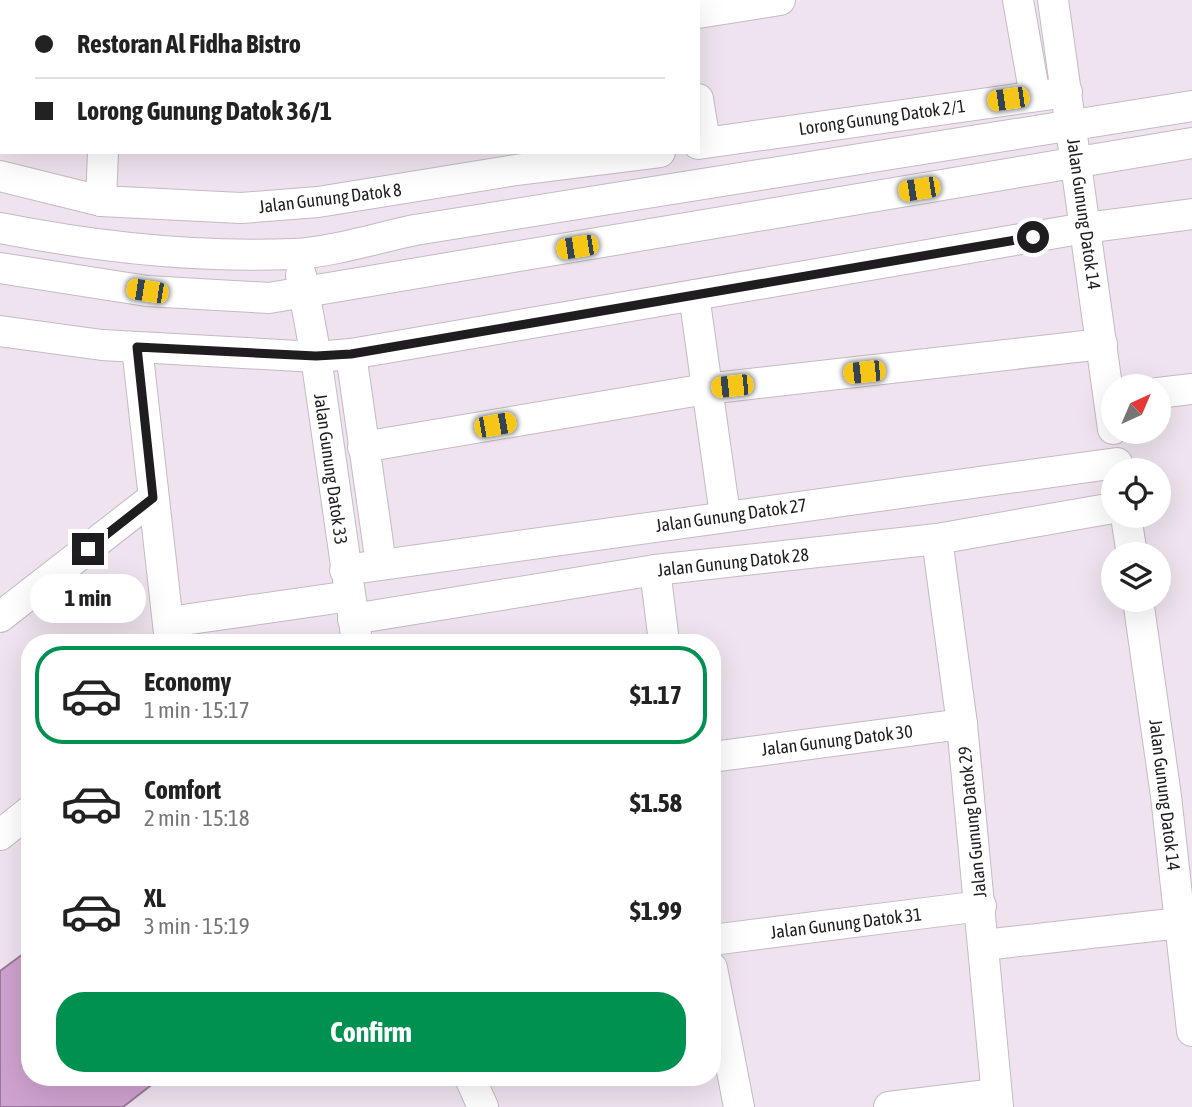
<!DOCTYPE html>
<html lang="en">
<head>
<meta charset="utf-8">
<style>
  :root { --surface:#fff; --page:#f2f2f2; --text:#222; --muted:#767676; --line:#e0e0e0; --accent:#009151 }
  body { margin:0; font-family:"Asap Condensed",sans-serif; background:var(--page); color:var(--text); height:100vh; display:flex; flex-direction:column; font-size:26px; white-space:nowrap }
  * { box-sizing:border-box; margin:0 }
  p { font-size:23px; color:var(--muted) }
  .icon { flex:none; width:38px; height:38px; fill:none; stroke:currentColor; stroke-width:2; stroke-linecap:round; stroke-linejoin:round }
  .map { position:relative; flex:1; overflow:hidden }
  .panel { position:absolute; left:21px; top:634px; width:700px; height:452px; display:flex; flex-direction:column; background:var(--surface); border-radius:28px; box-shadow:0 7px 28px #0002 }
  .panel>* { flex:none }
  .guide { position:absolute; left:0px; top:0px; width:700px; height:154px; box-shadow:0 7px 28px #0002; display:grid; align-content:center; height:154px; padding:0 35px; background:var(--surface) }
  .needle { width:46px; rotate:44deg }
  .buttons { position:absolute; left:1101px; top:374px; display:grid; gap:14px }
  .buttons a { display:grid; place-items:center; width:70px; height:70px; border-radius:50%; background:var(--surface); box-shadow:0 7px 28px #0002; font-size:35px }
  .end { position:absolute; width:32px; height:32px; margin:-16px; border:9px solid #201d20; background:#fff; box-shadow:0 0 0 4px #fff }
  .from { border-radius:50% }
  .bubble { position:absolute; height:49px; border-radius:24px; background:var(--surface); box-shadow:0 7px 28px #0002; font-size:23px; font-weight:700; line-height:49px; text-align:center }
  .car { position:absolute; width:21px; height:42px; margin:-21px -10px; border-radius:9px; box-shadow:0 0 5px 2px #0007; background:linear-gradient(#f5c518 24%,#345 0 40%,#f5c518 0 76%,#345 0 86%,#f5c518 0) }
  .guide b { display:flex; align-items:center; gap:24px; height:66px; font-size:26px }
  .guide b+b { border-top:2px solid var(--line) }
  .guide i { width:18px; height:18px; background:var(--text) }
  ul { padding:12px 0 0; list-style:none }
  li { display:flex; align-items:center; gap:21px; height:98px; margin:0 14px 10px; padding:0 21px; border:4px solid transparent; border-radius:28px }
  li div { flex:1 }
  li b { display:block; font-size:26px }
  li em { font-style:normal; font-weight:700 }
  li.current { border-color:var(--accent) }
  li>.icon { width:63px; height:63px; stroke-width:1.5 }
  .action { display:flex; gap:14px; margin-top:auto; padding:14px 35px }
  .action a { flex:1; height:80px; border-radius:28px; background:var(--accent); color:#fff; font-size:28px; font-weight:700; line-height:80px; text-align:center }
  .map>svg:first-child { display:block }
</style>
</head>
<body>
<div class="map">
<svg width="1192" height="1107" viewBox="0 0 1192 1107">
  <rect width="100%" height="100%" fill="#eee3ee"/>
  <polygon fill="#cea2cf" stroke="#9a7a9a" stroke-width="2" points="30,949 30,1076 163,1076 123,1107 0,1107 0,971"/>
  <g fill="none" stroke-linecap="round" stroke-linejoin="round">
    <defs>
      <g id="minor">
        <polyline points="69,0 82,2"/>
        <polyline points="459,0 459,2"/>
        <polyline points="641,0 642,2"/>
        <polyline points="1018,0 1035,96"/>
        <polyline points="1053,0 1113,429"/>
        <polyline points="110,2 110,0"/>
        <polyline points="326,2 336,0"/>
        <polyline points="698,13 780,0"/>
        <polyline points="698,99 705,142"/>
        <polyline points="698,144 1067,92"/>
        <polyline points="0,176 101,201 241,208 318,202 516,170 660,152"/>
        <polyline points="101,201 103,152"/>
        <path d="M0,228C96,247 195,258 294,254C333,252 376,238 415,230L1192,106"/>
        <polyline points="0,268 147,291 269,298 1192,143"/>
        <polyline points="301,275 316,357 357,642"/>
        <polyline points="694,295 725,515"/>
        <polyline points="0,331 102,345 316,357 351,354 1085,228 1192,214"/>
        <polyline points="137,347 170,642"/>
        <polyline points="351,354 381,564"/>
        <polyline points="1158,393 1192,389"/>
        <polyline points="363,447 706,389 1102,344"/>
        <polyline points="1126,516 1132,555"/>
        <polyline points="937,539 962,724 998,1107"/>
        <polyline points="345,570 1117,463"/>
        <polyline points="655,570 664,642"/>
        <polyline points="1138,600 1166,796 1192,1031"/>
        <polyline points="0,617 153,498"/>
        <polyline points="353,619 655,570 937,539 1113,508"/>
        <polyline points="169,622 350,596"/>
        <polyline points="712,757 962,724"/>
        <polyline points="0,835 30,811"/>
        <polyline points="712,940 981,906"/>
        <polyline points="984,945 1180,923"/>
        <polyline points="712,968 739,1107"/>
        <polyline points="469,1076 483,1107"/>
        <polyline points="889,1107 996,1094"/>
      </g>
    </defs>
    <use href="#minor" stroke="#c4bac4" stroke-width="32"/>
    <use href="#minor" stroke="#fff" stroke-width="30"/>
  </g>
  <g fill="none" stroke-linecap="round" stroke-linejoin="round">
    <polyline stroke="#201d20" stroke-width="9" points="88,549 153,498 137,347 316,356 351,354 1033,237"/>
  </g>
  <g text-anchor="middle" dominant-baseline="central" stroke-width="5" stroke-linejoin="round" paint-order="stroke">
    <g font-size="18" fill="#201d20" stroke="#fff">
      <text transform="translate(882 117) rotate(-8)">Lorong Gunung Datok 2/1</text>
      <text transform="translate(330 198) rotate(-7)">Jalan Gunung Datok 8</text>
      <text transform="translate(1084 214) rotate(82)">Jalan Gunung Datok 14</text>
      <text transform="translate(331 469) rotate(82)">Jalan Gunung Datok 33</text>
      <text transform="translate(731 515) rotate(-8)">Jalan Gunung Datok 27</text>
      <text transform="translate(733 562) rotate(-6)">Jalan Gunung Datok 28</text>
      <text transform="translate(837 740) rotate(-7)">Jalan Gunung Datok 30</text>
      <text transform="translate(1165 795) rotate(83)">Jalan Gunung Datok 14</text>
      <text transform="translate(972 822) rotate(-96)">Jalan Gunung Datok 29</text>
      <text transform="translate(846 923) rotate(-7)">Jalan Gunung Datok 31</text>
    </g>
  </g>
</svg>
<div class="buttons">
<a><svg class="needle" viewBox="-14 -14 28 28"><path d="M0-13l5 13h-10z" fill="#e53935"/><path d="M0 13l5-13h-10z" fill="#767676"/></svg></a>
<a><svg class="icon" aria-label="locate" viewBox="0 0 24 24"><circle cx="12" cy="12" r="6"/><path d="M12 2v4M12 18v4M2 12h4M18 12h4"/></svg></a>
<a><svg class="icon" aria-label="layers" viewBox="0 0 24 24"><path d="M12 4l9 5-9 5-9-5zM3 14l9 5 9-5"/></svg></a>
</div>
<i class="end from" style="left:1033px;top:237px"></i>
<i class="end" style="left:88px;top:549px"></i>
<div class="bubble" style="left:30px;top:574px;width:116px">1 min</div>
<i class="car" style="left:1008px;top:99px;rotate:262deg"></i>
<i class="car" style="left:919px;top:189px;rotate:261deg"></i>
<i class="car" style="left:577px;top:247px;rotate:261deg"></i>
<i class="car" style="left:147px;top:291px;rotate:279deg"></i>
<i class="car" style="left:864px;top:372px;rotate:264deg"></i>
<i class="car" style="left:732px;top:386px;rotate:264deg"></i>
<i class="car" style="left:495px;top:425px;rotate:80deg"></i>
<div class="guide">
<b><i class="from"></i>Restoran Al Fidha Bistro</b>
<b><i></i>Lorong Gunung Datok 36/1</b>
</div>
<section class="panel">
<ul>
<li class="current"><svg class="icon" aria-label="car" viewBox="0 0 24 24"><path d="M5 17H2v-5l4-1 3-4h7l3 4 3 1v5h-3M9 17h6M6 11h13"/><circle cx="7" cy="17" r="2"/><circle cx="17" cy="17" r="2"/></svg><div><b>Economy</b><p>1 min · 15:17</p></div><em>$1.17</em></li>
<li><svg class="icon" aria-label="car" viewBox="0 0 24 24"><path d="M5 17H2v-5l4-1 3-4h7l3 4 3 1v5h-3M9 17h6M6 11h13"/><circle cx="7" cy="17" r="2"/><circle cx="17" cy="17" r="2"/></svg><div><b>Comfort</b><p>2 min · 15:18</p></div><em>$1.58</em></li>
<li><svg class="icon" aria-label="car" viewBox="0 0 24 24"><path d="M5 17H2v-5l4-1 3-4h7l3 4 3 1v5h-3M9 17h6M6 11h13"/><circle cx="7" cy="17" r="2"/><circle cx="17" cy="17" r="2"/></svg><div><b>XL</b><p>3 min · 15:19</p></div><em>$1.99</em></li>
</ul>
<div class="action"><a>Confirm</a></div>
</section>
</div>
</body>
</html>
